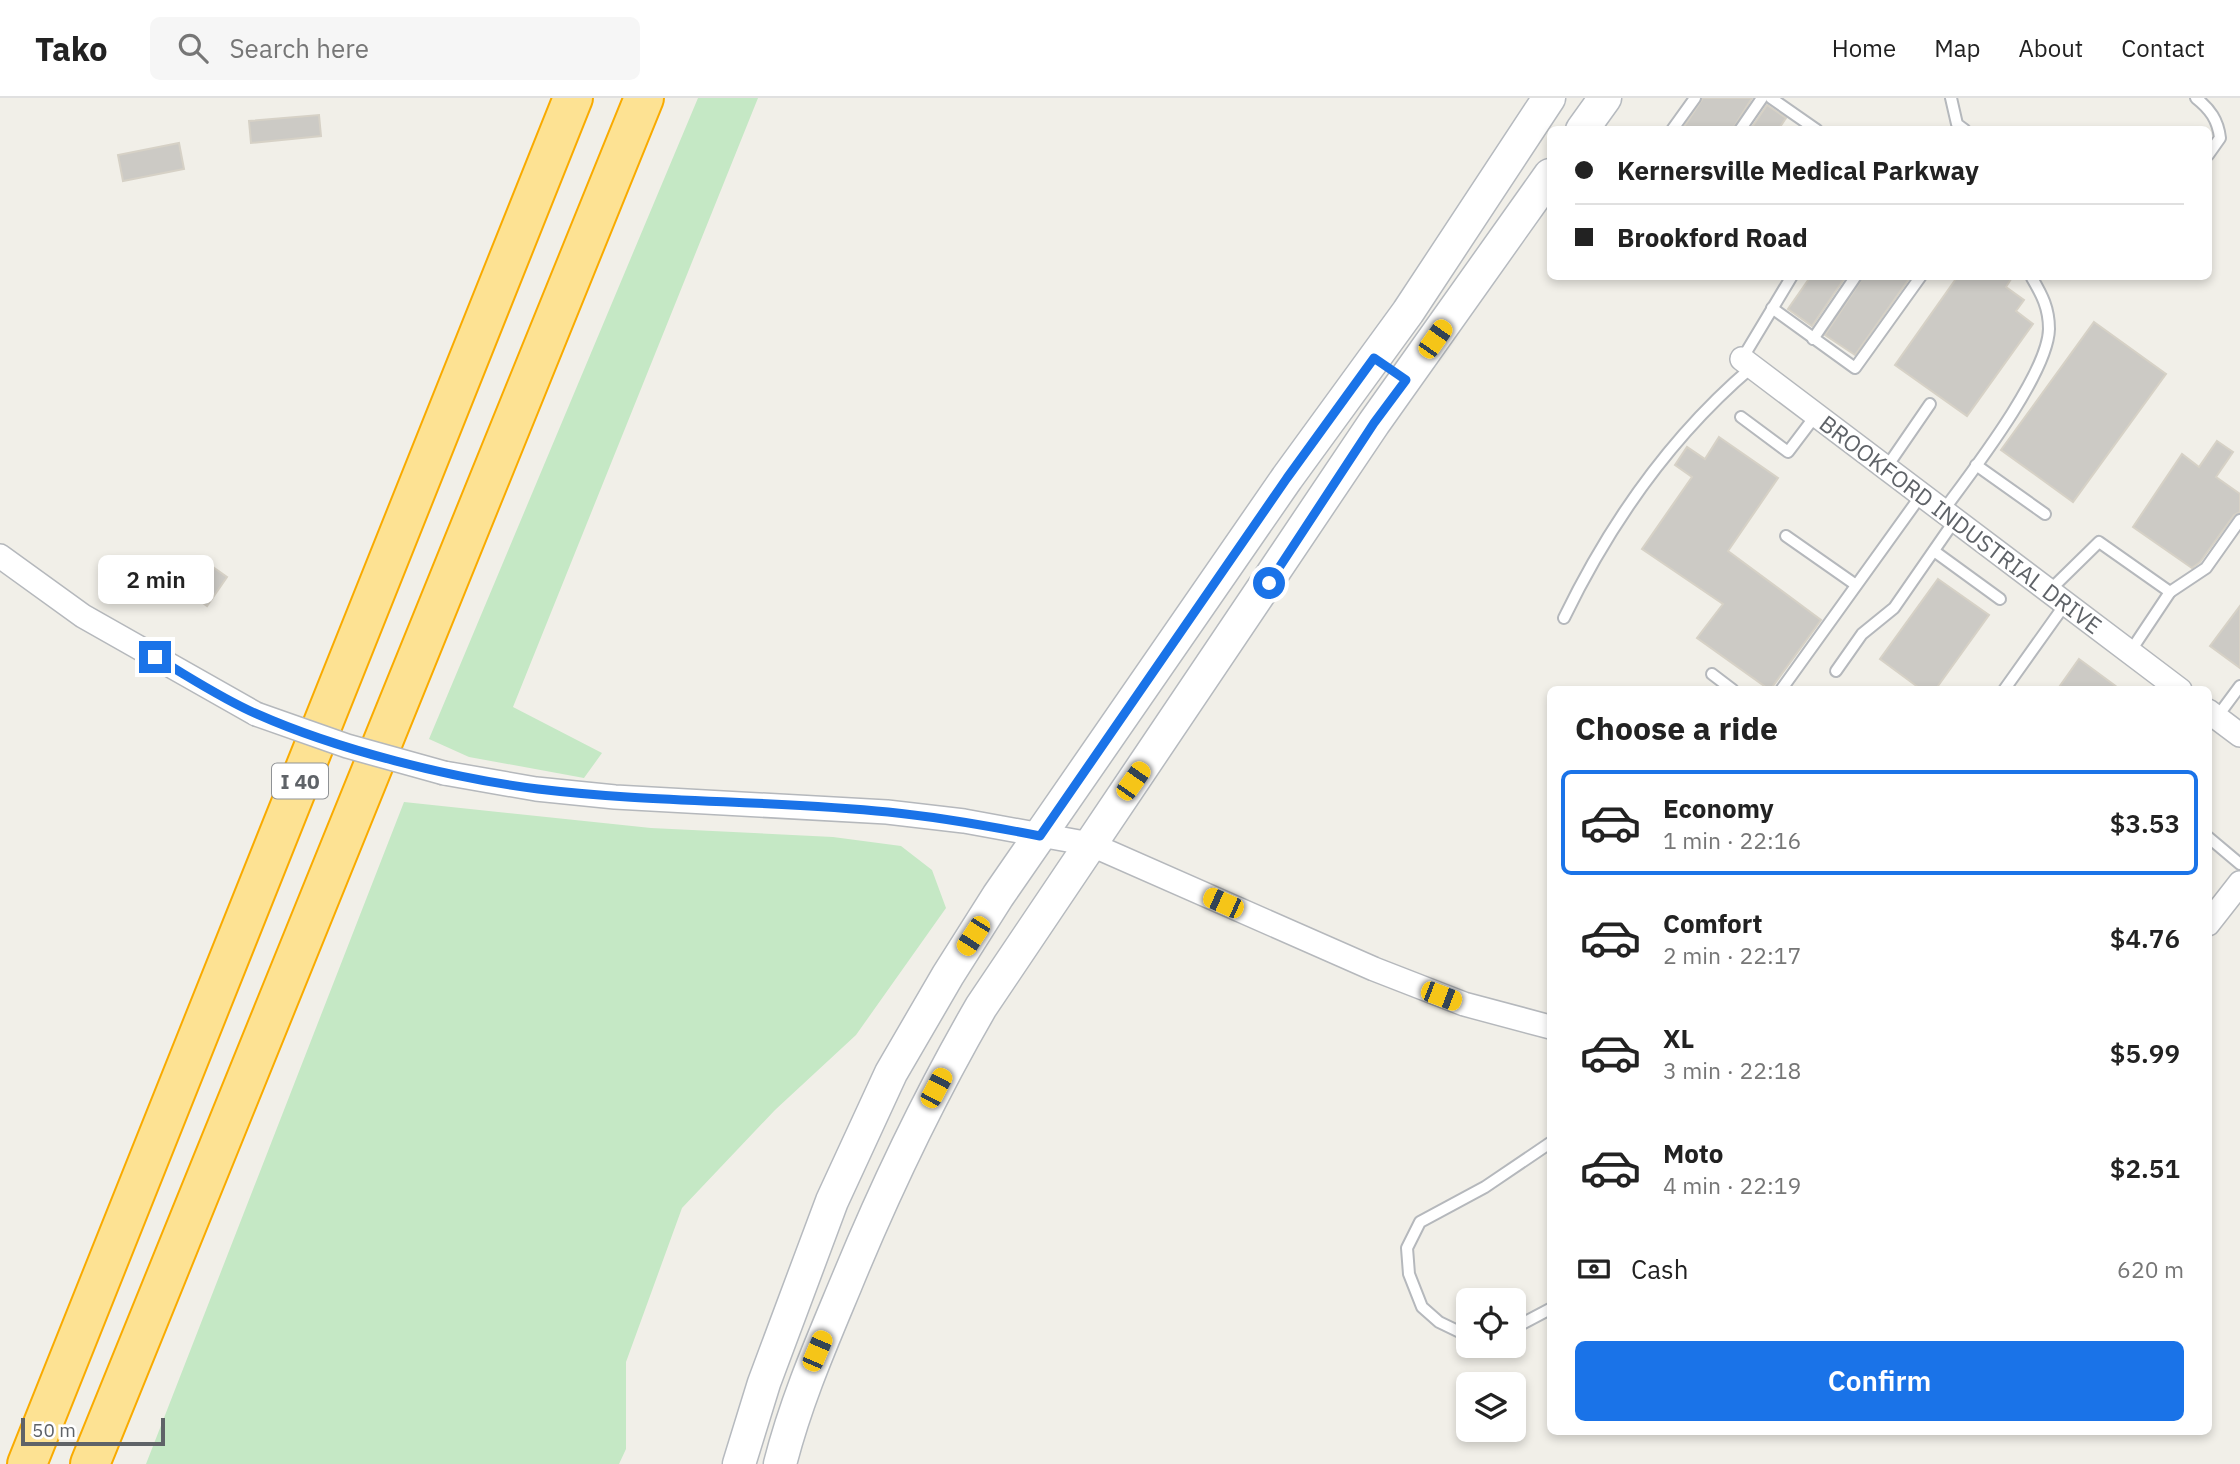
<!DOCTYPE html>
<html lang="en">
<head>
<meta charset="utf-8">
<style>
  :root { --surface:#fff; --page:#f6f6f6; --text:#222; --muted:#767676; --line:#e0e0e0; --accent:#1a73e8 }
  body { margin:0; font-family:"IBM Plex Sans",sans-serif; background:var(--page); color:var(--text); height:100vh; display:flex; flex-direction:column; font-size:26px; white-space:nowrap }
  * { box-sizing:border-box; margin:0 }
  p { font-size:23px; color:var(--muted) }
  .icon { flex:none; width:38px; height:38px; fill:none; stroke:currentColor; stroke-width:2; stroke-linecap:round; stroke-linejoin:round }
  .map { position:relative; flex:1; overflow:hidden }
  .drawer { position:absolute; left:1547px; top:588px; width:665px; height:749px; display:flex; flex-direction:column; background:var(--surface); border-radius:10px; box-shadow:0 4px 10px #0003 }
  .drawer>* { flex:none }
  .top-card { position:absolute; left:1547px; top:28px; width:665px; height:154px; border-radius:10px; box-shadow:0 4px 10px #0003; display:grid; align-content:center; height:154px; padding:0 28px; background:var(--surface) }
  .buttons { position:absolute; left:1456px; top:1190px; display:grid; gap:14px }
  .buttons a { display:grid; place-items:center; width:70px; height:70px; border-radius:10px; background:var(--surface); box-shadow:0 4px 10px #0003; font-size:35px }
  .scale { position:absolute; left:21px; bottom:18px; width:144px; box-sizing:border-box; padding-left:7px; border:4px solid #5f6368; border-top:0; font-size:19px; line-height:24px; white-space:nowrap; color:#5f6368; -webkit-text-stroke:5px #fff; paint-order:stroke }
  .end { position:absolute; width:32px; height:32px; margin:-16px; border:9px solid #1a73e8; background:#fff; box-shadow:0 0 0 4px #fff }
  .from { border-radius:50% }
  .bubble { position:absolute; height:49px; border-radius:10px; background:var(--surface); box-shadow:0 4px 10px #0003; font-size:23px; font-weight:600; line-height:49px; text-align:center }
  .car { position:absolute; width:21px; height:42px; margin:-21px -10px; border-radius:9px; box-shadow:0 0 5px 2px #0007; background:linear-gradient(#f5c518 24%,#345 0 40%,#f5c518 0 76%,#345 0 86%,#f5c518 0) }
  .top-card b { display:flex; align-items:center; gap:24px; height:66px; font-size:26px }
  .top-card b+b { border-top:2px solid var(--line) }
  .top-card i { width:18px; height:18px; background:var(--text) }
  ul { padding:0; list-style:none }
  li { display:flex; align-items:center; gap:21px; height:105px; margin:0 14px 10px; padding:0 14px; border:4px solid transparent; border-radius:10px }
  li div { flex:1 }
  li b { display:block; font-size:26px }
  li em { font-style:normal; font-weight:600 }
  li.current { border-color:var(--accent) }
  li>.icon { width:63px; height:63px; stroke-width:1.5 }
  h2 { padding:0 28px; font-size:32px; line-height:84px }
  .pay { display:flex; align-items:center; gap:18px; height:77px; padding:0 28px; font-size:26px }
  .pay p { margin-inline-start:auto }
  .action { display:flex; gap:14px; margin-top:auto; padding:14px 28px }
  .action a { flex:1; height:80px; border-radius:10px; background:var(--accent); color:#fff; font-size:28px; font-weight:600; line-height:80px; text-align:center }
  header { display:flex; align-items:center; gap:42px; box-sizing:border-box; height:98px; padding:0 35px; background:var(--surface); border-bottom:2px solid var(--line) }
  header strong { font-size:33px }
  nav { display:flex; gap:38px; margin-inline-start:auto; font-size:24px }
  .search { width:490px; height:63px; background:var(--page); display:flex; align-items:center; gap:18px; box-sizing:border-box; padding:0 24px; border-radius:10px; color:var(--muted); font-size:26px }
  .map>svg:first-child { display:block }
</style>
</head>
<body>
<header>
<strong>Tako</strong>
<div class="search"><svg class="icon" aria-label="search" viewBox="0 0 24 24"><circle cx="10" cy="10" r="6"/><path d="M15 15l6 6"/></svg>Search here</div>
<nav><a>Home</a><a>Map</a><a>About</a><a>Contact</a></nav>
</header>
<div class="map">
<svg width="2240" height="1366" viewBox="0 0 2240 1366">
  <rect width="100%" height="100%" fill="#f1efe8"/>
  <g fill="#c5e8c5">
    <polygon points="698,0 758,0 513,609 602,655 584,680 469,659 429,641"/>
    <polygon points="404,704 651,730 833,739 901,748 932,772 946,810 856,937 775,1012 682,1110 626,1264 626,1351 619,1366 146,1366"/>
  </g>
  <g fill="#cccac5" stroke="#d6d1c6" stroke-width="2">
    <polygon points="1703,0 1752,0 1732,32 1682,32"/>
    <polygon points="1767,7 1786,20 1778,32 1750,32"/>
    <polygon points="319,17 321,38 251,45 249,23"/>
    <polygon points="179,45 184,71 123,83 118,57"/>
    <polygon points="1811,178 1846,178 1812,228 1788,211"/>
    <polygon points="1864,178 1911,178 1855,257 1825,237"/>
    <polygon points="1958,178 2013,178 2006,189 2024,202 2016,213 2033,226 1967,318 1895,267"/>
    <polygon points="2094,224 2166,276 2073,404 2001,352"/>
    <polygon points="1719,339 1778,380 1728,453 1821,522 1770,592 1697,540 1723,506 1642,451 1692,379 1675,367 1687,349 1705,361"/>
    <polygon points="2217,343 2233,354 2216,379 2240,396 2240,414 2234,417 2200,464 2192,470 2133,429 2182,356 2199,369"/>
    <polygon points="203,462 227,479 207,508 187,493 198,478 194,475"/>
    <polygon points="1938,481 1989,517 1935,592 1922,592 1880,561"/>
    <polygon points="2240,508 2240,570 2210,548"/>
    <polygon points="2079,561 2121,592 2057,592"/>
  </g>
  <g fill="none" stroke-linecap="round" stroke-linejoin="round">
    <defs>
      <g id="lane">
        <polyline points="1771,0 1817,32"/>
        <polyline points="1951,0 1957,26 1965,32"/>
        <path d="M2196,0C2210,11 2218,22 2220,40L2208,57"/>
        <polyline points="1672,32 1695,0"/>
        <polyline points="1740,32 1762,0"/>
        <polyline points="1772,210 1855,270 1921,178"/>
        <polyline points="1813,241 1856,178"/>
        <polyline points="1742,261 1792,178"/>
        <polyline points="1741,319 1788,354 1816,317"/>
        <polyline points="1976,367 2045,416"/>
        <polyline points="1886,370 1930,306"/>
        <path d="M1943,413C1971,375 2048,276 2049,231C2049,210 2042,197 2032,180"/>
        <polyline points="1786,438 1856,487"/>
        <polyline points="1934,453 2000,501"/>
        <polyline points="2049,493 2099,444 2170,494 2130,554"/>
        <polyline points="2170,494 2206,470 2240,422"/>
        <path d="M1564,520C1610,425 1672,337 1752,269"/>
        <polyline points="1836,573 1862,536 1894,510 1955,422"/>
        <polyline points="1712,576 1733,592"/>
        <polyline points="1781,592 1922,396"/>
        <polyline points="2004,592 2066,505"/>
        <polyline points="2217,619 2240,588"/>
        <polyline points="2208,739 2240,766"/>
        <polyline points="1514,1230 1550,1211"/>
        <polyline points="1468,1238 1439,1224 1422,1209 1409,1176 1407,1150 1420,1124 1485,1089 1550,1045"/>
      </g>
      <g id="street">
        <polyline points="1742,261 2180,592"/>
        <polyline points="0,458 83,518 256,616"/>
        <polyline points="2208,613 2240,637"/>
        <polyline points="444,675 536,691 615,699 887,714 964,723 1090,746 1374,871 1464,906 1550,929"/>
        <polyline points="2208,826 2240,785"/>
      </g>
      <g id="secondary">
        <polyline points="1582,32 1605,0"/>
        <polyline points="739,1366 764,1285 832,1103 891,975 948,877 998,798 1287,380 1408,214 1549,0"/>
        <path d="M780,1366C796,1303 821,1246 846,1186C885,1091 929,999 981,909L1374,325L1550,77"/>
      </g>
      <g id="highway">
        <polyline points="27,1366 573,0"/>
        <polyline points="90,1366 644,0"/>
      </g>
    </defs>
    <use href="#lane" stroke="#b5b8bc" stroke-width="14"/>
    <use href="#street" stroke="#b5b8bc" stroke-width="26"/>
    <use href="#secondary" stroke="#b6babf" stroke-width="35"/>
    <use href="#highway" stroke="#f9ab00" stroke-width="42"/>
    <use href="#lane" stroke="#fff" stroke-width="10"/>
    <use href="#street" stroke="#fff" stroke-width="23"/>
    <use href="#secondary" stroke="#fff" stroke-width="32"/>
    <use href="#highway" stroke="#fde293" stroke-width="38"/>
    <defs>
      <polyline id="street-bridge" points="256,616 347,648 444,675"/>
    </defs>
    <use href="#street-bridge" stroke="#b5b8bc" stroke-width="26" stroke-linecap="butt"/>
    <use href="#street-bridge" stroke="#fff" stroke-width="23"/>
  </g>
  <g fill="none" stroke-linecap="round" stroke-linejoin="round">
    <path stroke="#1a73e8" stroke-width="9" d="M155,559C188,578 222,601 257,616C338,652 451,680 538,691C654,705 772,702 888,714C939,719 989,728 1040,738L1287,380L1374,260L1406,282L1374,325L1269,485"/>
  </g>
  <g text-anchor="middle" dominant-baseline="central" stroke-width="5" stroke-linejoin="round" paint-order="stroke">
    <rect fill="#fff" stroke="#8f9295" stroke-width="2" x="272" y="665.5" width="56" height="35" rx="5"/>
    <g font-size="21" font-weight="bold" fill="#5f6368">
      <text x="300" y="683">I 40</text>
    </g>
    <g font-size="23" fill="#5f6368" stroke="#fff">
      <text transform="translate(1961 426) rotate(37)">BROOKFORD INDUSTRIAL DRIVE</text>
    </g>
  </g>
</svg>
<div class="buttons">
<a><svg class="icon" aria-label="locate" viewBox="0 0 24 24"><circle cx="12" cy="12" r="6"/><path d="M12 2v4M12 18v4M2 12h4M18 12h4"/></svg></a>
<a><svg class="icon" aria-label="layers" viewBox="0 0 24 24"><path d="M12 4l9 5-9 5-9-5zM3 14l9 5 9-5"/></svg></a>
</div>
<div class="scale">50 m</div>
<i class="end from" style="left:1269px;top:485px"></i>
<i class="end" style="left:155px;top:559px"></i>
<div class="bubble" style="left:98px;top:457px;width:116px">2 min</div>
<i class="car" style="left:1435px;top:241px;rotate:35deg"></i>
<i class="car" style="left:1133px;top:683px;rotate:35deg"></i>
<i class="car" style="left:1223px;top:805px;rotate:294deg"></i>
<i class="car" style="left:973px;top:838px;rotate:213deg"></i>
<i class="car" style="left:1441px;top:898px;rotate:111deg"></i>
<i class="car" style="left:936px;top:990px;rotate:28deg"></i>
<i class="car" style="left:817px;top:1253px;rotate:23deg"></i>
<div class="top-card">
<b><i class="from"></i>Kernersville Medical Parkway</b>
<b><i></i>Brookford Road</b>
</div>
<section class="drawer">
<h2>Choose a ride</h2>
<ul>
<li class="current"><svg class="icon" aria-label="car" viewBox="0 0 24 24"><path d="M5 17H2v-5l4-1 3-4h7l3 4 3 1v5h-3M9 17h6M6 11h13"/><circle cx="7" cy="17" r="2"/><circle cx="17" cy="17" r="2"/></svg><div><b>Economy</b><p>1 min · 22:16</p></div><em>$3.53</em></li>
<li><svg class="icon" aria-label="car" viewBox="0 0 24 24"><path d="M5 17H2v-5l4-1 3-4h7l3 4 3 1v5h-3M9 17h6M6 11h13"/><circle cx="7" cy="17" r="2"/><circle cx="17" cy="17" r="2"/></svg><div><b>Comfort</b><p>2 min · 22:17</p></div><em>$4.76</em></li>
<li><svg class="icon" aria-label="car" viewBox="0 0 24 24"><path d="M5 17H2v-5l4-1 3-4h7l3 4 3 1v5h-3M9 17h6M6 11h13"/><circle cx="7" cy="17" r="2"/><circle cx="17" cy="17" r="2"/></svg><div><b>XL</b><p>3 min · 22:18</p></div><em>$5.99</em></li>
<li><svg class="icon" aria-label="car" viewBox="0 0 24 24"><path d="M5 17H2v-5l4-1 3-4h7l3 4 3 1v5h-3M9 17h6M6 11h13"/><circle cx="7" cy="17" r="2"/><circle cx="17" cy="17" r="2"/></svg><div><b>Moto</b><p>4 min · 22:19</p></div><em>$2.51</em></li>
</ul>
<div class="pay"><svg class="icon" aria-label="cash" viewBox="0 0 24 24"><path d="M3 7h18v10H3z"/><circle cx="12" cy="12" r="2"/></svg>Cash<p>620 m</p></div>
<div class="action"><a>Confirm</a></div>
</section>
</div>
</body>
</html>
